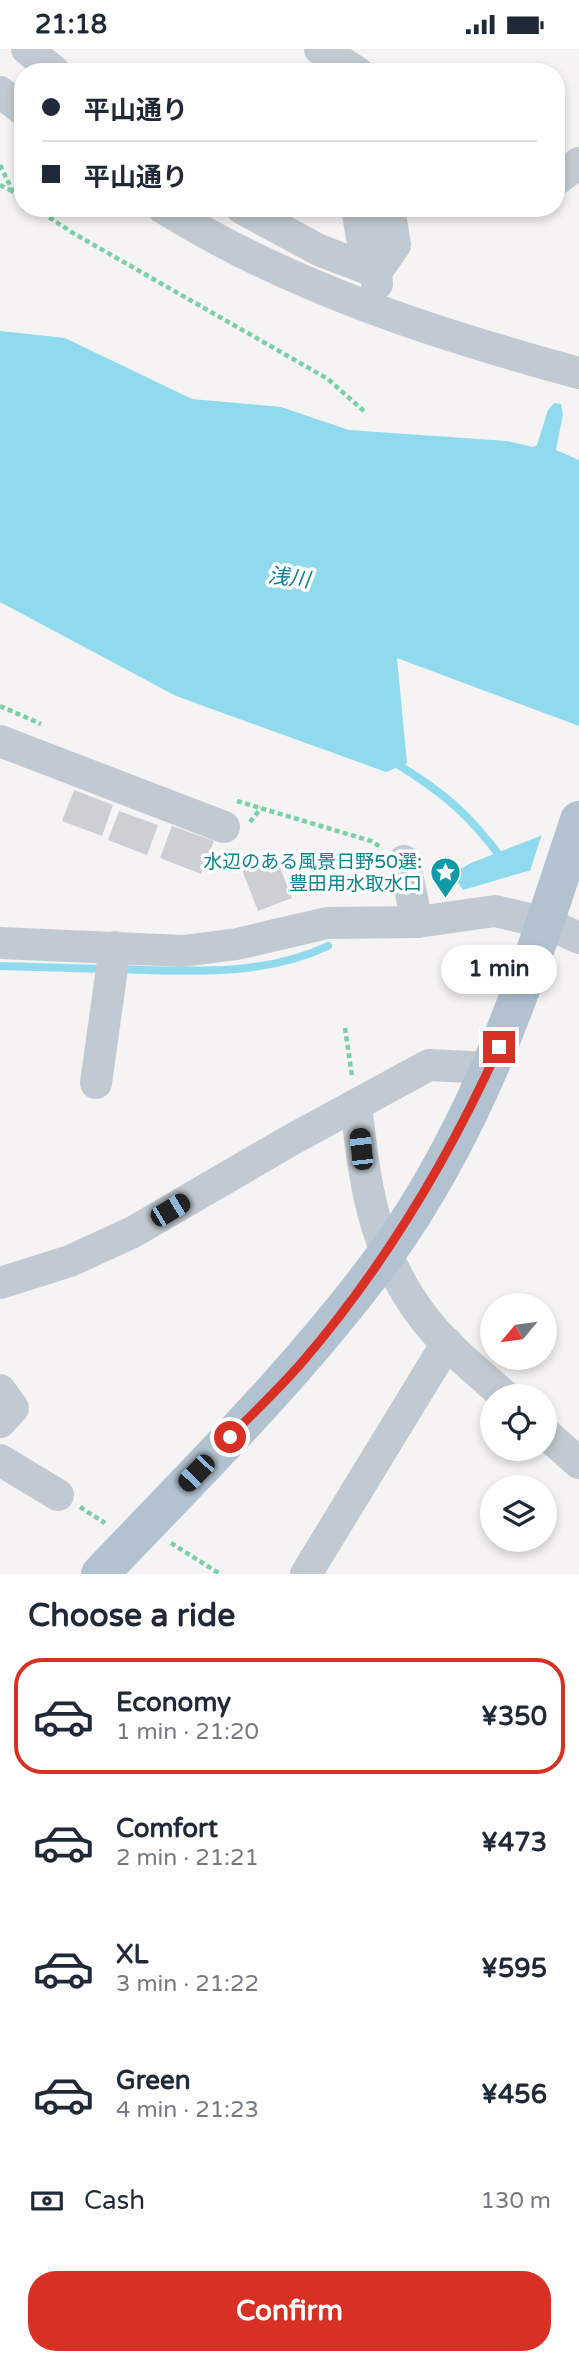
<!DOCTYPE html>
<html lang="en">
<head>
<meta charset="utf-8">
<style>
  :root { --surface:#fff; --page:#f6f6f7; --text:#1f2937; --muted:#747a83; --line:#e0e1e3; --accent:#d93025 }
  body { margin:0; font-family:"Varela Round","Noto Sans JP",sans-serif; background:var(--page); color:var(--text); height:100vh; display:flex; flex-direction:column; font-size:26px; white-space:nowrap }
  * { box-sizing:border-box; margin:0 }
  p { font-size:23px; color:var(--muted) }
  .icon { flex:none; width:38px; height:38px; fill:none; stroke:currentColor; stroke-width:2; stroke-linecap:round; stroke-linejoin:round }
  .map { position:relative; height:1525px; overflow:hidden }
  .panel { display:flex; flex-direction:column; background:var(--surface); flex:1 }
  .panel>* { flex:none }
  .guide { position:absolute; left:14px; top:14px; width:551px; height:154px; border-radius:28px; box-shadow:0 4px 10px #0003; display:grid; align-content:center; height:154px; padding:0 28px; background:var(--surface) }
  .needle { width:46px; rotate:241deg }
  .buttons { position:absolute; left:480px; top:1244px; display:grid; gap:14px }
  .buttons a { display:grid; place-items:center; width:77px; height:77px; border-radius:50%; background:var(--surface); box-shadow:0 4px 10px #0003; font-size:35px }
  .end { position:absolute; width:32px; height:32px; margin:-16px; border:9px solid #d93025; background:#fff; box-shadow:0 0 0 4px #fff }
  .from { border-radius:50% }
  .bubble { position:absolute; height:49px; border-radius:24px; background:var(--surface); box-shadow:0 4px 10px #0003; font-size:23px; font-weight:700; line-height:49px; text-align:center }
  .car { position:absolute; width:21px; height:42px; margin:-21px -10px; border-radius:9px; box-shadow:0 0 5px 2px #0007; background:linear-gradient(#222 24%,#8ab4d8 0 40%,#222 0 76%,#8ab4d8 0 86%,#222 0) }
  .guide b { display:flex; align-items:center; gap:24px; height:66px; font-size:26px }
  .guide b+b { border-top:2px solid var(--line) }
  .guide i { width:18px; height:18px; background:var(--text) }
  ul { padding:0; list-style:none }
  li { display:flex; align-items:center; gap:21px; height:116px; margin:0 14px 10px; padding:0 14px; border:4px solid transparent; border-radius:28px }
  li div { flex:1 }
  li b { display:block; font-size:26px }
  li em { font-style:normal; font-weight:700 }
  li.selected { border-color:var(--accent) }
  li>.icon { width:63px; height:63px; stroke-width:1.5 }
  h2 { padding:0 28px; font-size:32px; line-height:84px }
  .pay { display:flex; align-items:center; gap:18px; height:77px; padding:0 28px; font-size:26px }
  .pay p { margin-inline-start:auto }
  .action { display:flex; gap:14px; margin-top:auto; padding:14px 28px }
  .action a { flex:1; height:80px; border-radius:28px; background:var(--accent); color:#fff; font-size:28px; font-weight:700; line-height:80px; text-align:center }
  .status { display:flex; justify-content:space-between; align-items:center; height:49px; padding:0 35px; background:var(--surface); direction:ltr }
  .status svg { height:19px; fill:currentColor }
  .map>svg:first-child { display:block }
</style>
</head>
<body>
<div class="status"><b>21:18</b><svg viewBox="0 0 49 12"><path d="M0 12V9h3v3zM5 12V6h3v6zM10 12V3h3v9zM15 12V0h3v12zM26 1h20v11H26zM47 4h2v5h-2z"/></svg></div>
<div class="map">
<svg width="579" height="1525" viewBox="0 0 579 1525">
  <rect width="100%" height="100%" fill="#f5f3f3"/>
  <g fill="#90daee">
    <polygon points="0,282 65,289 192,350 281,358 349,381 507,392 533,398 537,396 548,361 554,354 561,355 563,365 556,401 579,411 579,677 397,609 407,714 386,723 176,647 0,553"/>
    <polygon points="579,772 579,813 524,823 463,841 452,825 471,814"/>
  </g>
  <polygon fill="#f5f3f3" points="579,769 579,817 529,825 543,782"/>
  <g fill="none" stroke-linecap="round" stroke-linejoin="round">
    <g stroke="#90daee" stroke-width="8">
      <path d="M394,713C444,744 468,764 503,811"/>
      <polyline points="0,917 105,920"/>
      <path d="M118,920C189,922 262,928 328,897"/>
    </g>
  </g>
  <g fill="#cdcfd5">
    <polygon points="74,741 113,756 102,787 62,772"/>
    <polygon points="119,762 158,776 147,806 108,791"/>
    <polygon points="172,777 214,792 201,825 160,809"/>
    <polygon points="275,806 292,849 258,862 241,818"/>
  </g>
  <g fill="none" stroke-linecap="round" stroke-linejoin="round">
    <g stroke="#7ad0a6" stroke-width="4.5" stroke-dasharray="5 3.5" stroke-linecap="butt">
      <polyline points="0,116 13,143 23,150"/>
      <polyline points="0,136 12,142"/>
      <polyline points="35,159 73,184 328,330 366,364"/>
      <polyline points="0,657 41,675"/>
      <polyline points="237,752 371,792 382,799"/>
      <polyline points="250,773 261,759"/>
      <polyline points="345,979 352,1027"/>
      <polyline points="80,1458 105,1474"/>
      <polyline points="171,1494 220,1525"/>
    </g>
    <g stroke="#c1cad2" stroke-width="32">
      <polyline points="27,0 55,23"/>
      <polyline points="320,0 357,23"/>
      <polyline points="0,43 23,61"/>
      <polyline points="556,131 579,114"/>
      <path d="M163,159C290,238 435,285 579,324"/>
      <polyline points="241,159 319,201 376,223"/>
      <polyline points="357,159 362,189 376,223 377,235"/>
      <polyline points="376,223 395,196 389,159"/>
      <polyline points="0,692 224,778"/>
      <polyline points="404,812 417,873"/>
      <polyline points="0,894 183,902 237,895 327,874 417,873 495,862 546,874 579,889"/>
      <polyline points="96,1034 115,898"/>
      <path d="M356,1056C365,1135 373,1203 424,1269C446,1298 478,1323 506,1348"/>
      <polyline points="0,1234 70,1212 133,1183 291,1091 429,1016 490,1019"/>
      <polyline points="0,1341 13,1359 0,1373"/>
      <polyline points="544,1383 579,1414"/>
      <polyline points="0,1411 58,1446"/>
      <polyline points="306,1525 447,1294"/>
    </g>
    <path stroke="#b3c2d1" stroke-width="38" d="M100,1525C199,1421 301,1321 386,1205C481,1073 529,923 579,771"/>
  </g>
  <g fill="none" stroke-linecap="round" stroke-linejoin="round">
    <path stroke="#d93025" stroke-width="9" d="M230,1388C255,1362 281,1338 304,1311C385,1216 448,1111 499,998"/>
  </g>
  <defs>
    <symbol id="sight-pin" viewBox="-11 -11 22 30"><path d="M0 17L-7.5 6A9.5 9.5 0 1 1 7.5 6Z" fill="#0f9aa8" stroke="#fff"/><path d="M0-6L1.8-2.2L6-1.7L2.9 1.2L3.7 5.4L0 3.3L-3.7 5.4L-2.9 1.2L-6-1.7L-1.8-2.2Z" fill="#fff"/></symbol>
  </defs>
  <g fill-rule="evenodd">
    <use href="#sight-pin" x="428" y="806" width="35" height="47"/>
  </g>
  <g text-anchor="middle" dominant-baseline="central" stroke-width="7" stroke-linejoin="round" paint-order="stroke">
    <g font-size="19" fill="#0d838f" stroke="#fff" text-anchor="end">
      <text x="422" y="813">水辺のある風景日野50選:<tspan x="422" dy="22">豊田用水取水口</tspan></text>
    </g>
    <g font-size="21" font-style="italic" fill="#0c7c9b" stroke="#fff">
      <text transform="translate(289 529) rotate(7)">浅川</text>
    </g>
  </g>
</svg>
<div class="buttons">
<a><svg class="needle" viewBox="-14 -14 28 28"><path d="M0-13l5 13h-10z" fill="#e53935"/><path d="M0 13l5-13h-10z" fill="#747a83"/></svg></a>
<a><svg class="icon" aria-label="locate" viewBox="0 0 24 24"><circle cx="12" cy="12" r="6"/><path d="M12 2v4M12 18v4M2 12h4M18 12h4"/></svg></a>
<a><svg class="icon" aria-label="layers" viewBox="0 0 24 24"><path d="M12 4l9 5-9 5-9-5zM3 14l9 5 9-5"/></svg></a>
</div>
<i class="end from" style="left:230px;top:1388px"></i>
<i class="end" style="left:499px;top:998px"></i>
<div class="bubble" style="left:441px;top:896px;width:116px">1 min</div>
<i class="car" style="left:361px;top:1100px;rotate:354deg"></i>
<i class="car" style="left:170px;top:1161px;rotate:59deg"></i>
<i class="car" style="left:196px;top:1424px;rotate:224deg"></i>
<div class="guide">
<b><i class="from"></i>平山通り</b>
<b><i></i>平山通り</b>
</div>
</div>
<section class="panel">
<h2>Choose a ride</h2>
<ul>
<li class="selected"><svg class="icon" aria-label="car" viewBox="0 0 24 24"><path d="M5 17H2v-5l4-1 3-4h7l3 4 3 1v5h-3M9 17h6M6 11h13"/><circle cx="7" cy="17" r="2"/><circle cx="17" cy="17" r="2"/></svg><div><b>Economy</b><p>1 min · 21:20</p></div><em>¥350</em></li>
<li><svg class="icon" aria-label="car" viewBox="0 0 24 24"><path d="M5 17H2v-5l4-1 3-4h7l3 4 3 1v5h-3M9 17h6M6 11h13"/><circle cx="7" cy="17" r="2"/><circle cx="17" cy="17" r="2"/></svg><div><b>Comfort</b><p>2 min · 21:21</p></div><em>¥473</em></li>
<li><svg class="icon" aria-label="car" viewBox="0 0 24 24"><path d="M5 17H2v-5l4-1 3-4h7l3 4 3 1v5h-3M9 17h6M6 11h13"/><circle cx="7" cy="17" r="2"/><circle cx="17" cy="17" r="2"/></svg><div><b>XL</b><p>3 min · 21:22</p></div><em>¥595</em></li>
<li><svg class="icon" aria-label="car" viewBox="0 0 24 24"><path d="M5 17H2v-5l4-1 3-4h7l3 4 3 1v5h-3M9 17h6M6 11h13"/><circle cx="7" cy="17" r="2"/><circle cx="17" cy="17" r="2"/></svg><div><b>Green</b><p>4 min · 21:23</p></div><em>¥456</em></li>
</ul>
<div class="pay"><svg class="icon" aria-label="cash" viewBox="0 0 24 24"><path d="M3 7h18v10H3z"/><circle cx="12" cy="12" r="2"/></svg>Cash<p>130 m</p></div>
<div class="action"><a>Confirm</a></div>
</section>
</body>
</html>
